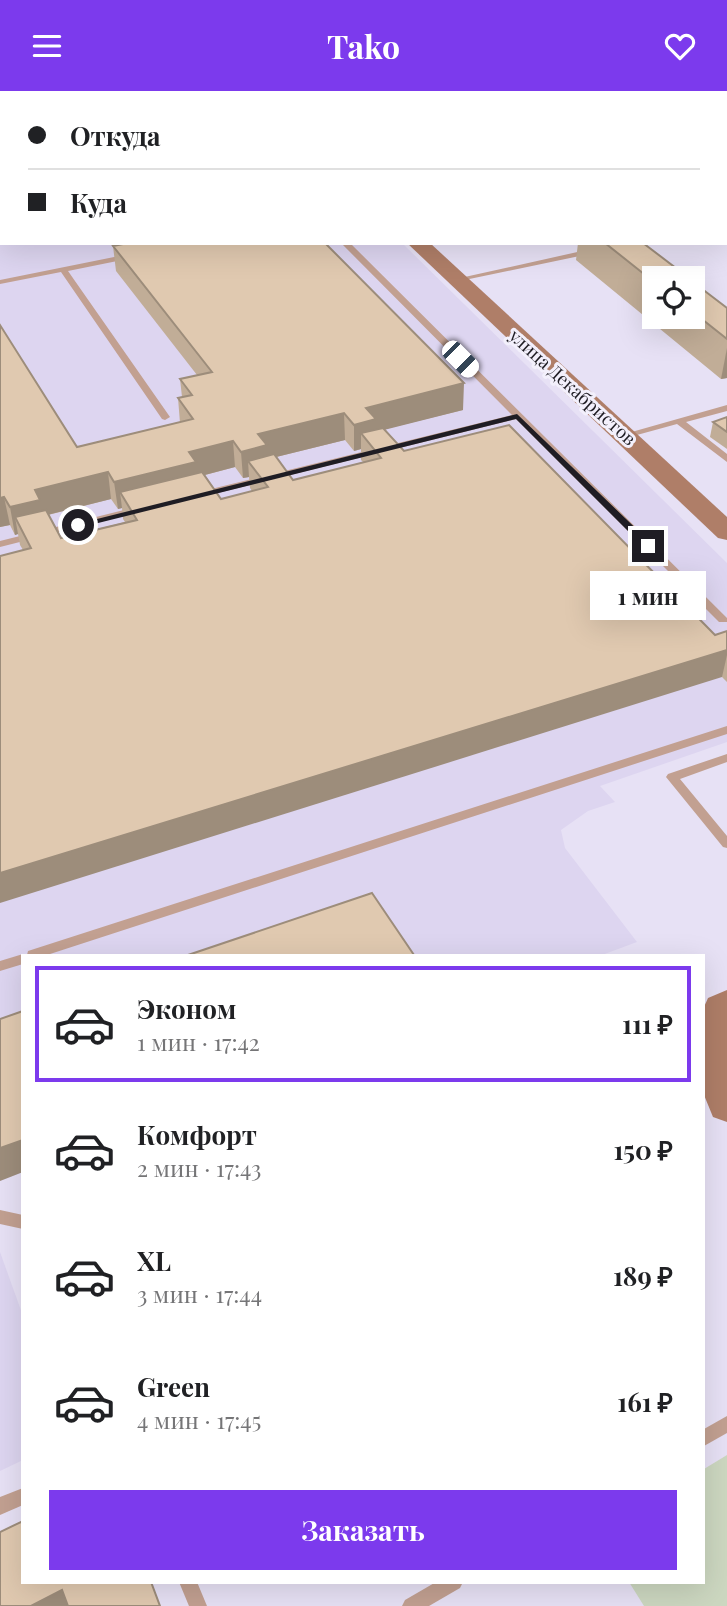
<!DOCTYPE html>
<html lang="ru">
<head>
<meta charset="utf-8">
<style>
  :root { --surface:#fff; --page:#f6f6f6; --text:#202124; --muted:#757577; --line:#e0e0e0; --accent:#7c3aed }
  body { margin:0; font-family:"Playfair Display",serif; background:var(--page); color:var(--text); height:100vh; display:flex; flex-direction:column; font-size:26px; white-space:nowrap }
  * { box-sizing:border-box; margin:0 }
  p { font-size:23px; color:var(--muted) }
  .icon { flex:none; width:38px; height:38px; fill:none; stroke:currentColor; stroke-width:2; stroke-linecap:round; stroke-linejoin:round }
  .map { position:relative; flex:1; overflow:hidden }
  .panel { position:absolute; left:21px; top:863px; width:684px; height:630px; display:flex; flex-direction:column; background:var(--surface); border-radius:0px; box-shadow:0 7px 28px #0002 }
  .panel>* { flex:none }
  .top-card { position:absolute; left:0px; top:0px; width:728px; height:154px; box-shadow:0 7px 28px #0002; display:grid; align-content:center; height:154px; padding:0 28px; background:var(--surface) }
  .fabs { position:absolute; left:642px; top:175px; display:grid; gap:14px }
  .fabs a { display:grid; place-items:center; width:63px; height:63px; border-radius:0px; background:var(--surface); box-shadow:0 7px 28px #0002; font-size:35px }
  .end { position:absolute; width:32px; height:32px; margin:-16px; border:9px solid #1f1d24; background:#fff; box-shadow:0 0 0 4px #fff }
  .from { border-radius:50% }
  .bubble { position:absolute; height:49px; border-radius:0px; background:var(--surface); box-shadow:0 7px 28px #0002; font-size:23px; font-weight:700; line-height:49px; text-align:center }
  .car { position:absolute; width:21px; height:42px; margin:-21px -10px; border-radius:9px; box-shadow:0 0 5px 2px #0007; background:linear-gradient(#fff 24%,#345 0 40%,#fff 0 76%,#345 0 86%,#fff 0) }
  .top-card b { display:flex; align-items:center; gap:24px; height:66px; font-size:26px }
  .top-card b+b { border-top:2px solid var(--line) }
  .top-card i { width:18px; height:18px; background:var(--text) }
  ul { padding:12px 0 0; list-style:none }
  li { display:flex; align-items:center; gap:21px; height:116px; margin:0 14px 10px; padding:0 14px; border:4px solid transparent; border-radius:0px }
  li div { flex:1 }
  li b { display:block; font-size:26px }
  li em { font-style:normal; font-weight:700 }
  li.selected { border-color:var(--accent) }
  li>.icon { width:63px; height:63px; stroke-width:1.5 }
  .primary-button { display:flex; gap:14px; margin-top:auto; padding:14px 28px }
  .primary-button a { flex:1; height:80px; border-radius:0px; background:var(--accent); color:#fff; font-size:28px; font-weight:700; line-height:80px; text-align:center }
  header { display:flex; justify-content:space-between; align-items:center; height:91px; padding:0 28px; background:var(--accent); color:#fff; font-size:32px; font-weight:700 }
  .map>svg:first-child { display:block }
</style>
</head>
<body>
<header><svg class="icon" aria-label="menu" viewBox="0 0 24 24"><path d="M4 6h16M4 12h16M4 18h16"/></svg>Tako<svg class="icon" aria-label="heart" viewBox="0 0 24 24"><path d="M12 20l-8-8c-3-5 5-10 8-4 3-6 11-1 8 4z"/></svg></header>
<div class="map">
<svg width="727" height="1515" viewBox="0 0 727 1515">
  <rect width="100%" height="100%" fill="#e7e1f5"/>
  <g fill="#ddd5f0">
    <polygon points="0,0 168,2 2,2 2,152 402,152 727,472 727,651 600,695 615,711 588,720 561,739 565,757 637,851 602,864 23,864 23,1081 0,1090"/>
    <polygon points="0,1161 23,1225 23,1369 0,1380"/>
  </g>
  <polygon fill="#ccd7c0" points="727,1364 727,1515 644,1515 629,1491 704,1491 704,1378"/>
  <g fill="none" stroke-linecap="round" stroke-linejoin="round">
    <g fill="#c2a091" fill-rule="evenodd">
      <rect x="0" y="99" width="2" height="4"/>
      <polygon points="341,152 350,152 727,527 727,531 719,531 516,328 202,406 199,405 199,401 512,324"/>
      <polygon points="591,158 594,158 594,162 455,191 451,189"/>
      <polygon points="129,163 133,165 132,167 68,180 170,326 165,329 162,328 61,181 0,193 0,189"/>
      <polygon points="727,314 727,320 686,331 727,363 727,371 677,333 626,347 621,344"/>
      <polygon points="136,416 139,417 139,421 0,456 0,450"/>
      <polygon points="727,635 727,643 47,864 23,864 23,873 0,880 0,870 23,863 27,864 28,860"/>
      <polygon points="727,663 727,671 680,688 727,745 727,757 723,756 666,686 668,683"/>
      <polygon points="0,1119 23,1124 23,1138 0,1133"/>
      <polygon points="727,1325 727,1342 704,1355 704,1338"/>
      <polygon points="23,1397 23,1414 0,1424 0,1406"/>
      <polygon points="179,1491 197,1491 207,1515 189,1515"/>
      <polygon points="436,1491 463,1491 460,1497 429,1515 402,1515 405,1509"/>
    </g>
    <rect fill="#c2a091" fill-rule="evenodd" x="726" y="143" width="1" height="8"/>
    <g fill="#af7e68" fill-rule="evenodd">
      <polygon points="185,0 204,0 205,2 186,2"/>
      <polygon points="407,152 430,152 727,426 727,449 718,447"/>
      <polygon points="727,899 727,1031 713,1026 704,1004 704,916 708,907"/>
    </g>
  </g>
  <g fill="#c1ad97" fill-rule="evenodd">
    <polygon points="0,0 2,2 2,70 0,67"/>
    <polygon points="395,0 563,0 566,2 398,2"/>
    <polygon points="578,152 643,152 654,187 654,226 693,226 693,191 727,217 727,287 721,288 576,169"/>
    <path d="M113,155L463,319L385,338L404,360L715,544L727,540V591L722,586L23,459L20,454L18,443L15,444L10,434L0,436V234L77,356L180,332L178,307L182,306L180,288L197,284L116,180ZM345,349L354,360L361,358V369L363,371L293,389L276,366ZM235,376L243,387L249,386L250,397L252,400L221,408L205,384ZM111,408L118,418L122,417L123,428L125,431L61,447L48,424Z"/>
    <polygon points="727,326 727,358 710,346 713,331"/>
  </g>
  <g fill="#9d8d7b">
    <polygon points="73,0 137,0 130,2 66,2"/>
    <polygon points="727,257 727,287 721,288"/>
    <polygon points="464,292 463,319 376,341 361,342 361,358 354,360 354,334 366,317"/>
    <polygon points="344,322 345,349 268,368 248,370 249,386 243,387 241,361 258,343"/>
    <polygon points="233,350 235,376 197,386 120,401 122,417 118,418 114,391 189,361"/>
    <polygon points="108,381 111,408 43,425 15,426 18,443 15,444 10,416 35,399"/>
    <polygon points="4,406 10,434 0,436 0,407"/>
    <polygon points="727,559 727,564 722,586 0,812 0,782"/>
    <polygon points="23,1049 23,1081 0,1090 0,1057"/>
    <polygon points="62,1499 68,1515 31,1515"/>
  </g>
  <g fill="#e0c9b0" stroke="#9d8d7b" stroke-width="2">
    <polygon points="0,0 73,0 66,2 2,2 2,57 0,55"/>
    <polygon points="416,0 563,0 566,2 419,2"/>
    <rect x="726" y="78" width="1" height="33"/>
    <polygon points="128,152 325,152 464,292 366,317 376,328 354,334 344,322 258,343 267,354 241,361 233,350 189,361 196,371 114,391 108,381 35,399 40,409 10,416 4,406 0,407 0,234 77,356 193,328 178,307 192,304 180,288 212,281 113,155"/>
    <polygon points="605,152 643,152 689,187 654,187 654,191"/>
    <polygon points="693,191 727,217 727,248 693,221"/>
    <polygon points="727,326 727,341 713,331"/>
    <polygon points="509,334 715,544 727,540 727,559 0,782 0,465 31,457 15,426 46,419 61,447 137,429 120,401 202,381 221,408 268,396 248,370 274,363 293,389 381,367 361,342 383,337 404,360"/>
    <polygon points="372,802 414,864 188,864"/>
    <polygon points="23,920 23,1049 0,1057 0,928"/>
    <polygon points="23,1430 23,1491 151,1491 160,1515 68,1515 62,1499 31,1515 0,1515 0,1441"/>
  </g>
  <polygon fill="#1f1d24" points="517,323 652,453 652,457 645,457 516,328 78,437 73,434"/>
  <g text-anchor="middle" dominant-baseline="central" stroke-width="6" stroke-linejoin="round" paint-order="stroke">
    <g font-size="18" fill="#1f1d24" stroke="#f3f0fc">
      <text transform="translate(573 296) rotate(42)">улица Декабристов</text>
    </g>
  </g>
</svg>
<div class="fabs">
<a><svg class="icon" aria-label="locate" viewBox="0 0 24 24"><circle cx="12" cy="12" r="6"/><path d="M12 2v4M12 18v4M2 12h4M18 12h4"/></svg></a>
</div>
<i class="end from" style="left:78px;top:434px"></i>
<i class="end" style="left:648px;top:455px"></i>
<div class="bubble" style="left:590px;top:480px;width:116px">1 мин</div>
<i class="car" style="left:460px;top:268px;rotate:135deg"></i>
<div class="top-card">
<b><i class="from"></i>Откуда</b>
<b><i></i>Куда</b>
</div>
<section class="panel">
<ul>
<li class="selected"><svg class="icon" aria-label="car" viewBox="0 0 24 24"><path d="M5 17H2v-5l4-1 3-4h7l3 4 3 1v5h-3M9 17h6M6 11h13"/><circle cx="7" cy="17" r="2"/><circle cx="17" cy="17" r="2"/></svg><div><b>Эконом</b><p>1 мин · 17:42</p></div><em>111 ₽</em></li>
<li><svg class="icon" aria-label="car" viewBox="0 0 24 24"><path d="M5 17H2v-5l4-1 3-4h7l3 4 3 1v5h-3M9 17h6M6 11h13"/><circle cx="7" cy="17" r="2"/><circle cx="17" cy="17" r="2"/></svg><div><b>Комфорт</b><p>2 мин · 17:43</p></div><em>150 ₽</em></li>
<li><svg class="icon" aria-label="car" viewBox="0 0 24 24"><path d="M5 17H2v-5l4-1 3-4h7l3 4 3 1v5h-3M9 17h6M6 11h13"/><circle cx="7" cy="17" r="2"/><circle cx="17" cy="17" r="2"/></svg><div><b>XL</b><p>3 мин · 17:44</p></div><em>189 ₽</em></li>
<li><svg class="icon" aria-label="car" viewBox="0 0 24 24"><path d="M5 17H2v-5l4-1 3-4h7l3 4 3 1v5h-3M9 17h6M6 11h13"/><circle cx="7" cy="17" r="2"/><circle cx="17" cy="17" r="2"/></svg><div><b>Green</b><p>4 мин · 17:45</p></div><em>161 ₽</em></li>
</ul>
<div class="primary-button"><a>Заказать</a></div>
</section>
</div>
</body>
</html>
